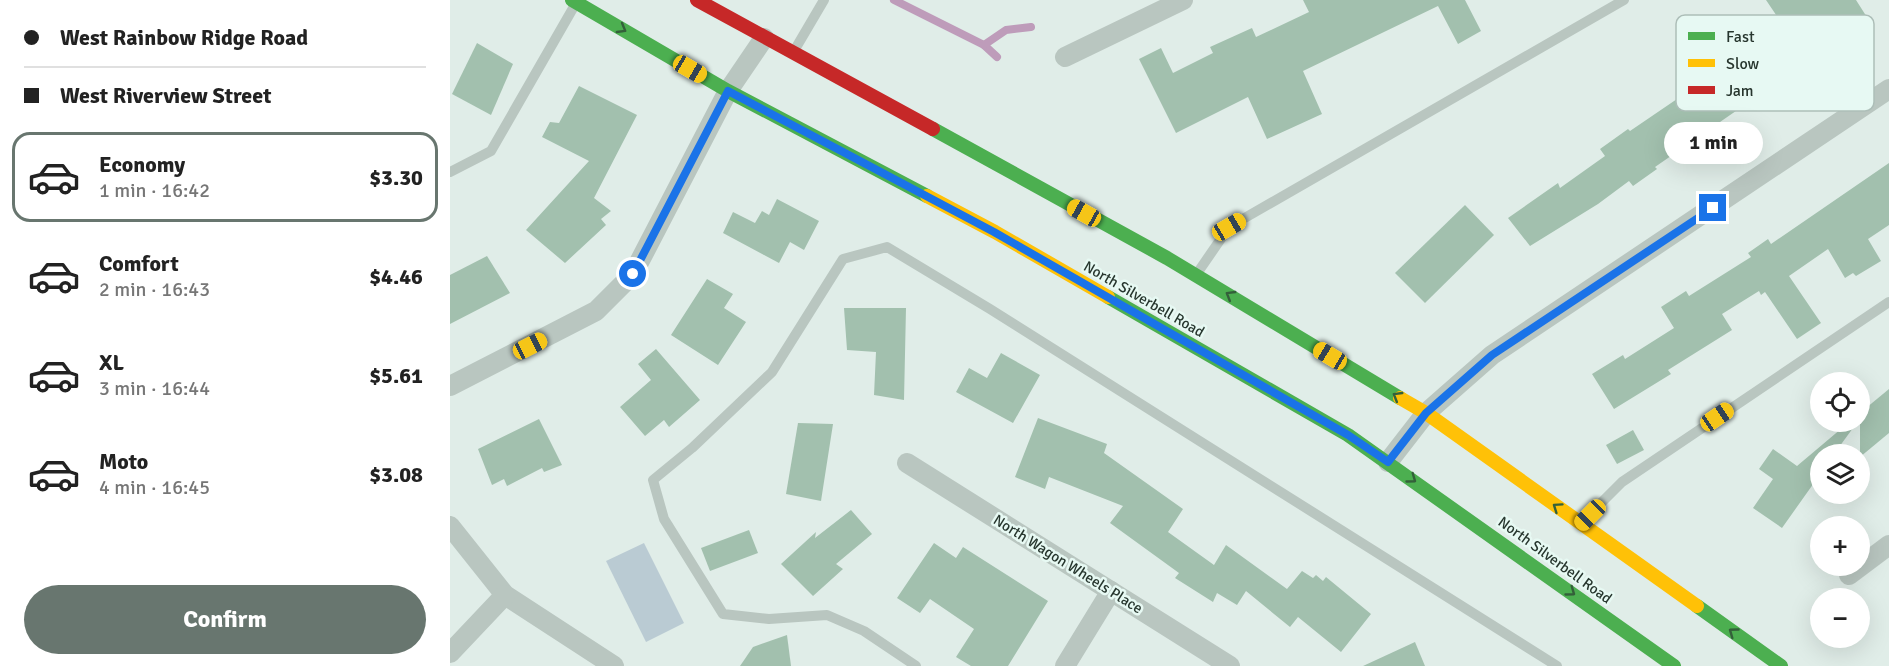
<!DOCTYPE html>
<html lang="en">
<head>
<meta charset="utf-8">
<style>
  :root { --surface:#fff; --page:#f2f2f2; --text:#222; --muted:#767676; --line:#e0e0e0; --accent:#68766f }
  body { margin:0; font-family:Signika,sans-serif; background:var(--page); color:var(--text); height:100vh; display:flex; flex-direction:column; font-size:22px; white-space:nowrap }
  * { box-sizing:border-box; margin:0 }
  p { font-size:20px; color:var(--muted) }
  .icon { flex:none; width:33px; height:33px; fill:none; stroke:currentColor; stroke-width:2; stroke-linecap:round; stroke-linejoin:round }
  .map { position:relative; flex:1; overflow:hidden }
  .panel { display:flex; flex-direction:column; background:var(--surface); width:450px }
  .panel>* { flex:none }
  .banner { display:grid; align-content:center; height:132px; padding:0 24px; background:var(--surface) }
  .fabs { position:absolute; left:1360px; top:372px; display:grid; gap:12px }
  .fabs a { display:grid; place-items:center; width:60px; height:60px; border-radius:50%; background:var(--surface); box-shadow:0 6px 24px #0002; font-size:30px }
  .end { position:absolute; width:27px; height:27px; margin:-14px; border:8px solid #1a73e8; background:#fff; box-shadow:0 0 0 3px #fff }
  .from { border-radius:50% }
  .bubble { position:absolute; height:42px; border-radius:21px; background:var(--surface); box-shadow:0 6px 24px #0002; font-size:20px; font-weight:700; line-height:42px; text-align:center }
  .car { position:absolute; width:18px; height:36px; margin:-18px -9px; border-radius:8px; box-shadow:0 0 4px 2px #0007; background:linear-gradient(#f5c518 24%,#345 0 40%,#f5c518 0 76%,#345 0 86%,#f5c518 0) }
  .banner b { display:flex; align-items:center; gap:21px; height:57px; font-size:22px }
  .banner b+b { border-top:2px solid var(--line) }
  .banner i { width:15px; height:15px; background:var(--text) }
  ul { padding:0; list-style:none }
  li { display:flex; align-items:center; gap:18px; height:90px; margin:0 12px 9px; padding:0 12px; border:3px solid transparent; border-radius:18px }
  li div { flex:1 }
  li b { display:block; font-size:22px }
  li em { font-style:normal; font-weight:700 }
  li.current { border-color:var(--accent) }
  li>.icon { width:54px; height:54px; stroke-width:1.5 }
  .primary-button { display:flex; gap:12px; margin-top:auto; padding:12px 24px }
  .primary-button a { flex:1; height:69px; border-radius:36px; background:var(--accent); color:#fff; font-size:24px; font-weight:700; line-height:69px; text-align:center }
  main { display:flex; flex:1; min-height:0 }
  .map>svg:first-child { display:block }
</style>
</head>
<body>
<main>
<section class="panel">
<div class="banner">
<b><i class="from"></i>West Rainbow Ridge Road</b>
<b><i></i>West Riverview Street</b>
</div>
<ul>
<li class="current"><svg class="icon" aria-label="car" viewBox="0 0 24 24"><path d="M5 17H2v-5l4-1 3-4h7l3 4 3 1v5h-3M9 17h6M6 11h13"/><circle cx="7" cy="17" r="2"/><circle cx="17" cy="17" r="2"/></svg><div><b>Economy</b><p>1 min · 16:42</p></div><em>$3.30</em></li>
<li><svg class="icon" aria-label="car" viewBox="0 0 24 24"><path d="M5 17H2v-5l4-1 3-4h7l3 4 3 1v5h-3M9 17h6M6 11h13"/><circle cx="7" cy="17" r="2"/><circle cx="17" cy="17" r="2"/></svg><div><b>Comfort</b><p>2 min · 16:43</p></div><em>$4.46</em></li>
<li><svg class="icon" aria-label="car" viewBox="0 0 24 24"><path d="M5 17H2v-5l4-1 3-4h7l3 4 3 1v5h-3M9 17h6M6 11h13"/><circle cx="7" cy="17" r="2"/><circle cx="17" cy="17" r="2"/></svg><div><b>XL</b><p>3 min · 16:44</p></div><em>$5.61</em></li>
<li><svg class="icon" aria-label="car" viewBox="0 0 24 24"><path d="M5 17H2v-5l4-1 3-4h7l3 4 3 1v5h-3M9 17h6M6 11h13"/><circle cx="7" cy="17" r="2"/><circle cx="17" cy="17" r="2"/></svg><div><b>Moto</b><p>4 min · 16:45</p></div><em>$3.08</em></li>
</ul>
<div class="primary-button"><a>Confirm</a></div>
</section>
<div class="map">
<svg width="1439" height="666" viewBox="0 0 1439 666">
  <rect width="100%" height="100%" fill="#e0ede8"/>
  <polygon fill="#bacbd3" points="194,543 234,623 196,642 156,561"/>
  <g fill="none" stroke-linecap="round" stroke-linejoin="round">
    <g stroke="#be9cba" stroke-width="8">
      <polyline points="444,0 534,45 547,57"/>
      <polyline points="534,45 556,30 581,27"/>
    </g>
  </g>
  <g fill="#a2c0ae">
    <polygon points="853,0 1015,0 1031,31 1008,44 988,6 853,71 872,114 817,139 798,97 726,133 689,59 711,48 723,73 763,53 760,47 802,28 806,37 859,12"/>
    <polygon points="1316,0 1406,0 1420,22 1346,70 1349,74 1299,107 1296,104 1205,167 1207,169 1183,186 1179,181 1148,204 1080,246 1058,218 1108,183 1110,188 1155,156 1150,149 1178,129 1180,131 1249,84 1252,88 1335,28"/>
    <polygon points="27,43 63,64 41,115 2,94"/>
    <polygon points="129,86 187,115 144,198 161,211 151,219 156,225 115,263 76,230 139,161 92,137 100,122 109,123"/>
    <polygon points="1439,163 1439,225 1418,239 1431,261 1406,276 1403,273 1395,278 1378,249 1339,276 1371,323 1347,339 1315,292 1311,295 1309,291 1272,314 1282,330 1218,370 1221,374 1164,409 1142,374 1173,355 1175,359 1224,328 1211,307 1236,291 1239,296 1301,257 1298,253 1318,239 1321,244"/>
    <polygon points="327,199 369,221 354,250 340,242 329,263 273,233 283,212 305,223 312,211 319,215"/>
    <polygon points="1015,205 1044,235 975,303 945,273"/>
    <polygon points="37,256 60,293 0,324 0,275"/>
    <polygon points="257,279 283,294 274,308 296,322 268,365 221,335"/>
    <polygon points="394,308 456,308 454,400 424,395 426,352 397,350"/>
    <polygon points="206,349 250,400 219,427 214,420 195,436 170,407 201,380 188,364"/>
    <polygon points="551,353 590,375 563,423 506,392 519,368 537,378"/>
    <polygon points="1439,389 1439,433 1410,457 1410,413"/>
    <polygon points="588,418 657,444 654,453 733,509 718,532 764,565 776,545 837,589 852,571 863,578 866,575 873,581 876,577 921,614 891,652 848,617 840,627 796,591 787,605 767,593 763,602 725,578 729,573 660,523 673,506 599,477 595,489 565,477"/>
    <polygon points="89,419 112,465 94,472 92,468 57,486 54,479 42,485 28,449"/>
    <polygon points="348,423 383,424 371,501 336,494"/>
    <polygon points="1398,423 1403,428 1384,454 1371,454 1371,473 1332,528 1303,508 1323,479 1309,469 1323,449 1347,466"/>
    <polygon points="1183,430 1194,450 1167,464 1156,445"/>
    <polygon points="401,510 422,534 386,564 393,569 363,596 331,564 366,532 365,538"/>
    <polygon points="299,530 308,553 260,571 251,548"/>
    <polygon points="484,543 506,558 513,547 598,601 558,666 521,666 506,657 524,629 480,599 470,613 447,598"/>
    <polygon points="337,635 341,666 290,666 303,647"/>
    <polygon points="965,642 975,666 913,666"/>
  </g>
  <g fill="none" stroke-linecap="round" stroke-linejoin="round">
    <g stroke="#b9c6c0" stroke-width="10">
      <polyline points="344,51 374,0"/>
      <polyline points="0,172 41,151 126,3"/>
      <polyline points="746,275 779,227 1174,0"/>
      <polyline points="1131,523 1172,482 1439,302"/>
      <polyline points="466,666 414,631 377,615 319,619 273,614 214,519 203,480 242,448 322,372 393,259 437,247 540,309 1107,666"/>
    </g>
    <g stroke="#b9c6c0" stroke-width="20">
      <polyline points="615,57 733,0"/>
      <polyline points="0,386 146,311 183,274 278,91 314,38"/>
      <polyline points="938,462 976,413 1042,355 1439,89"/>
      <polyline points="457,463 780,666"/>
      <polyline points="0,526 55,595 164,666"/>
      <polyline points="1399,575 1439,545"/>
      <polyline points="0,653 55,595"/>
      <polyline points="615,666 661,591"/>
    </g>
    <g stroke="#4caf50" stroke-width="14">
      <polyline points="122,0 278,91 477,196"/>
      <polyline points="483,129 717,258 950,398"/>
      <polyline points="658,297 898,435 1224,666"/>
      <polyline points="1247,606 1331,666"/>
    </g>
    <g stroke="#ffc107" stroke-width="14">
      <polyline points="477,196 545,232 658,297"/>
      <polyline points="950,398 976,413 1247,606"/>
    </g>
    <polyline stroke="#c62828" stroke-width="14" points="247,0 483,129"/>
  </g>
  <defs><path id="oneway-chevron" d="M-2-3.5L2.5 0L-2 3.5" fill="none" stroke-width="1.6" stroke-linecap="round" stroke-linejoin="round" transform="scale(1.5)"/></defs>
  <g stroke="#34603a">
    <use href="#oneway-chevron" transform="translate(172 29) rotate(30)"/>
    <use href="#oneway-chevron" transform="translate(780 295) rotate(-149)"/>
    <use href="#oneway-chevron" transform="translate(947 396) rotate(-149)"/>
    <use href="#oneway-chevron" transform="translate(962 479) rotate(36)"/>
    <use href="#oneway-chevron" transform="translate(1107 507) rotate(-145)"/>
    <use href="#oneway-chevron" transform="translate(1121 592) rotate(36)"/>
    <use href="#oneway-chevron" transform="translate(1283 632) rotate(-144)"/>
  </g>
  <g fill="none" stroke-linecap="round" stroke-linejoin="round">
    <polyline stroke="#1a73e8" stroke-width="8" points="183,274 278,91 544,232 898,435 938,462 976,413 1042,355 1263,208"/>
  </g>
  <g text-anchor="middle" dominant-baseline="central" stroke-width="5" stroke-linejoin="round" paint-order="stroke">
    <g font-size="15" fill="#27362e" stroke="#e7f9f3">
      <text transform="translate(694 299) rotate(30)">North Silverbell Road</text>
      <text transform="translate(1105 560) rotate(36)">North Silverbell Road</text>
      <text transform="translate(618 564) rotate(32)">North Wagon Wheels Place</text>
    </g>
  </g>
  <rect x="1226" y="15" width="198" height="96" rx="9" fill="#e7f9f3" stroke="#adbeb8" stroke-width="1.5"/>
  <rect x="1238" y="32" width="27" height="8" fill="#4caf50"/>
  <rect x="1238" y="59" width="27" height="8" fill="#ffc107"/>
  <rect x="1238" y="86" width="27" height="8" fill="#c62828"/>
  <g font-size="16" fill="#27362e">
    <text x="1276" y="42">Fast</text>
    <text x="1276" y="69">Slow</text>
    <text x="1276" y="96">Jam</text>
  </g>
</svg>
<div class="fabs">
<a><svg class="icon" aria-label="locate" viewBox="0 0 24 24"><circle cx="12" cy="12" r="6"/><path d="M12 2v4M12 18v4M2 12h4M18 12h4"/></svg></a>
<a><svg class="icon" aria-label="layers" viewBox="0 0 24 24"><path d="M12 4l9 5-9 5-9-5zM3 14l9 5 9-5"/></svg></a>
<a>+</a>
<a>−</a>
</div>
<i class="end from" style="left:183px;top:274px"></i>
<i class="end" style="left:1263px;top:208px"></i>
<div class="bubble" style="left:1214px;top:122px;width:99px">1 min</div>
<i class="car" style="left:240px;top:69px;rotate:120deg"></i>
<i class="car" style="left:634px;top:213px;rotate:299deg"></i>
<i class="car" style="left:779px;top:227px;rotate:60deg"></i>
<i class="car" style="left:80px;top:346px;rotate:63deg"></i>
<i class="car" style="left:880px;top:356px;rotate:301deg"></i>
<i class="car" style="left:1267px;top:417px;rotate:56deg"></i>
<i class="car" style="left:1140px;top:515px;rotate:225deg"></i>
</div>
</main>
</body>
</html>
